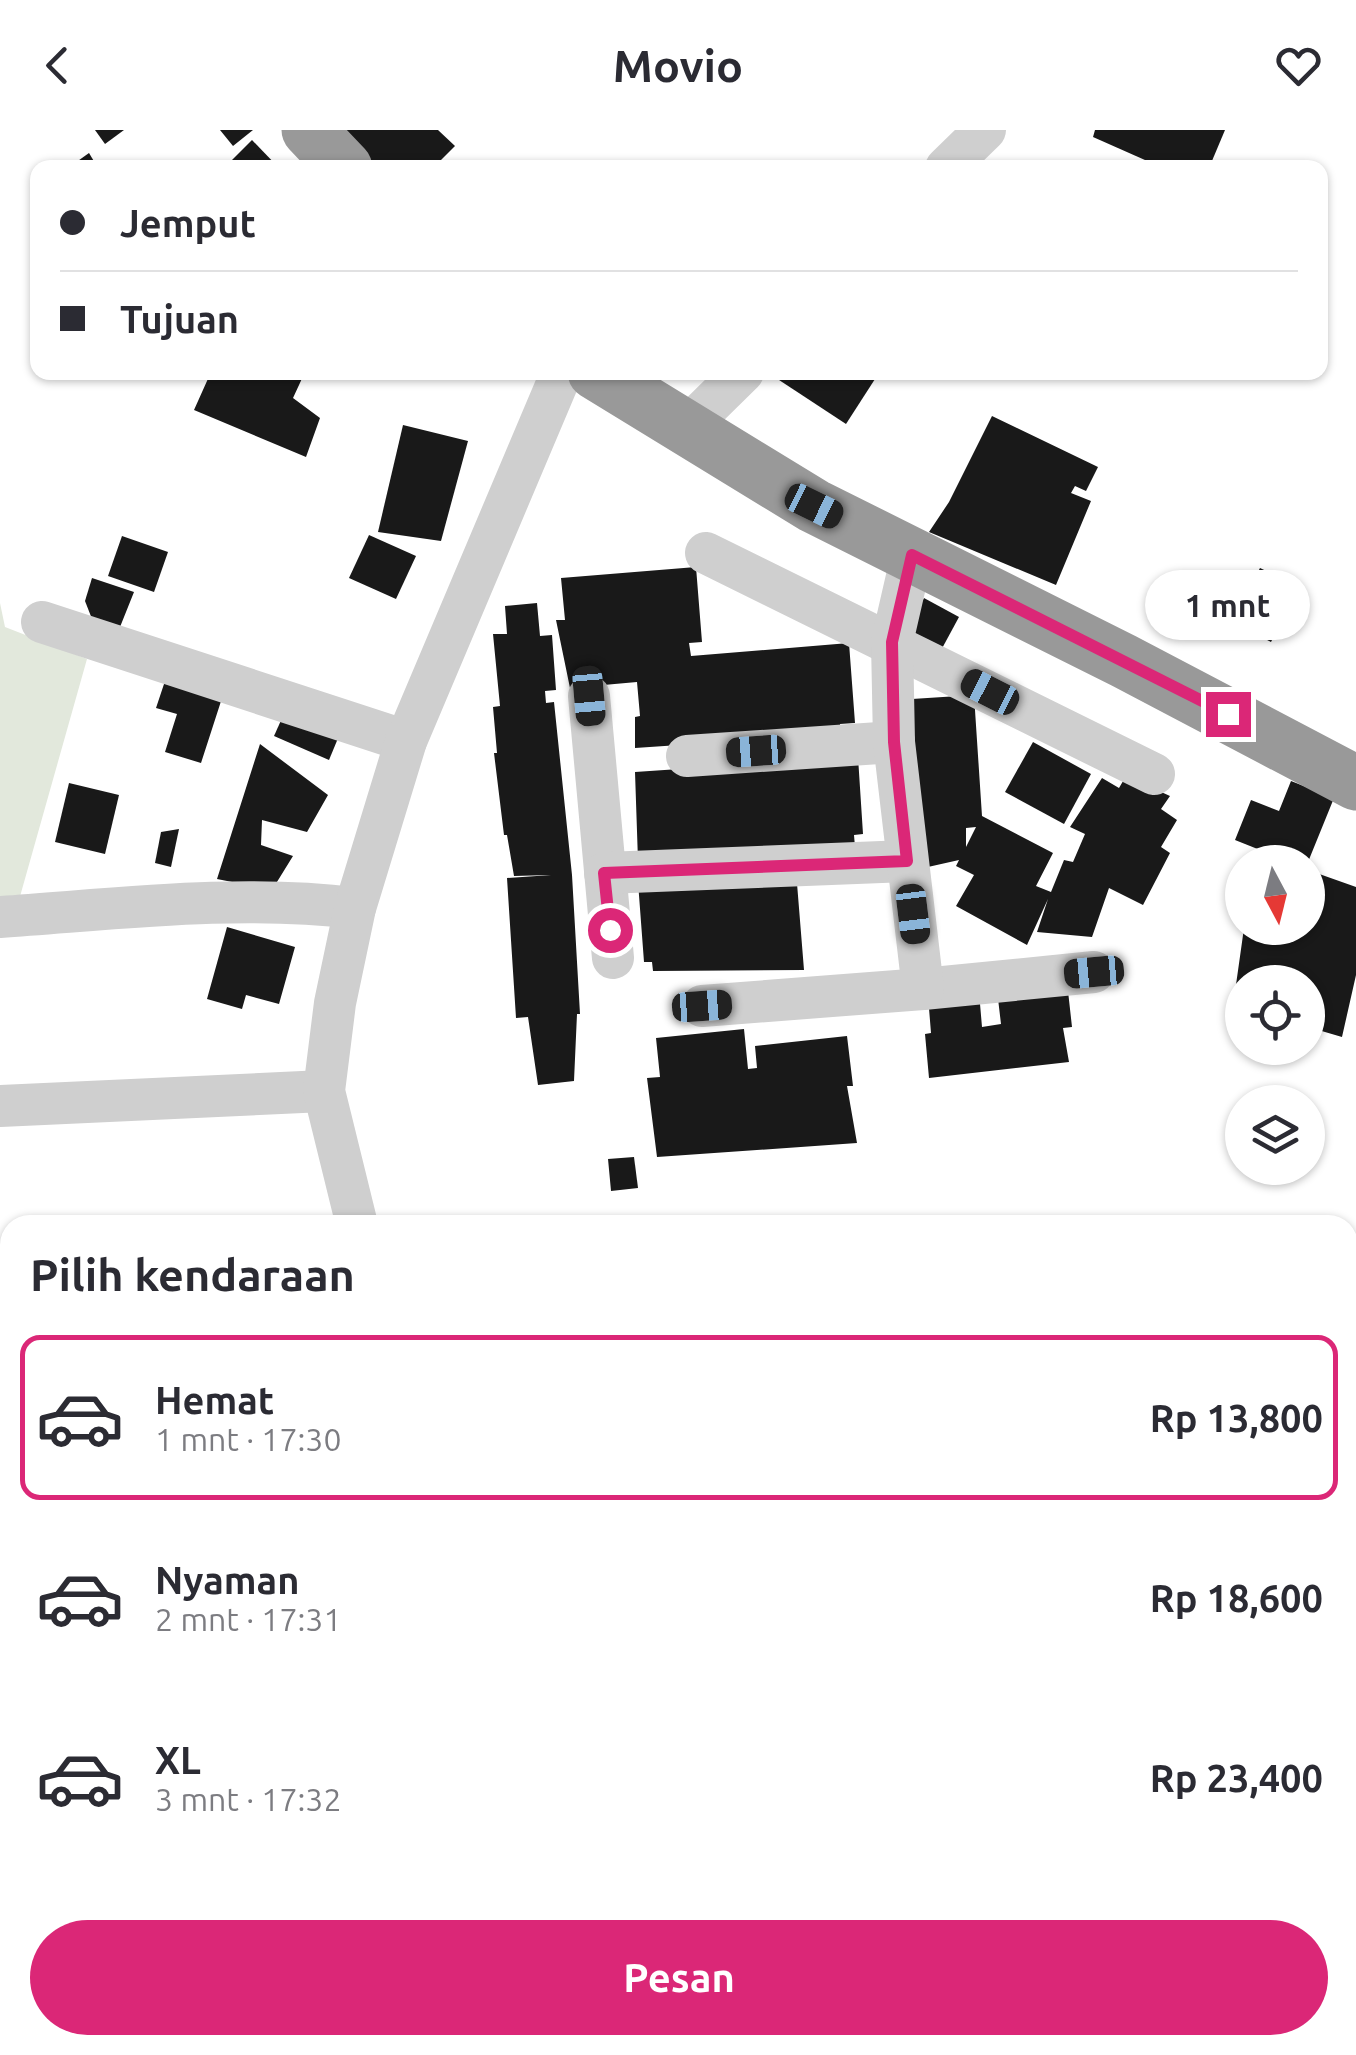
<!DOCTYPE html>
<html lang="id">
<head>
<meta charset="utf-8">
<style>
  :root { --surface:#fff; --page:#f2f2f3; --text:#2b2b33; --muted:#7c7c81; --line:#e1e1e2; --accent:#db2777 }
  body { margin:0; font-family:Ubuntu,sans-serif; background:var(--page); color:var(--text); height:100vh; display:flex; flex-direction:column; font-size:38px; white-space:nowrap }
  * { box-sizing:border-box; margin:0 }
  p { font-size:32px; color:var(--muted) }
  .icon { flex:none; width:55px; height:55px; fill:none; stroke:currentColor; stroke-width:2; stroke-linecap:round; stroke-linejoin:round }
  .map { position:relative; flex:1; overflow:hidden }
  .panel { position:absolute; left:0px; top:1085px; width:1358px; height:840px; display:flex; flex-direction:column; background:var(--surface); border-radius:30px 30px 0 0; box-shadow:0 2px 8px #0004 }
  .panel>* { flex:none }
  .hud { position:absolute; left:30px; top:30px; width:1298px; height:220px; border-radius:20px; box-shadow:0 2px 8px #0004; display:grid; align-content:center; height:220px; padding:0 30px; background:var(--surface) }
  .needle { width:65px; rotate:173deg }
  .controls { position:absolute; left:1225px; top:715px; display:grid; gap:20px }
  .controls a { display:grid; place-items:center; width:100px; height:100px; border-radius:50%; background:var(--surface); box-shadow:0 2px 8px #0004; font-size:50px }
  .end { position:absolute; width:45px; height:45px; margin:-22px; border:12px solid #db2777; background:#fff; box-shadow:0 0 0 5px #fff }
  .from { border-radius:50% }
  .bubble { position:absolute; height:70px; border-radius:35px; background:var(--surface); box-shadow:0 2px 8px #0004; font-size:32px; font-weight:700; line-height:70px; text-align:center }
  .car { position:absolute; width:30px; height:60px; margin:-30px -15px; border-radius:12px; box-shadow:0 0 8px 2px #0007; background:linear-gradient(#222 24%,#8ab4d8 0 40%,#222 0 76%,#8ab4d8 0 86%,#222 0) }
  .hud b { display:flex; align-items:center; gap:35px; height:95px; font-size:38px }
  .hud b+b { border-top:2px solid var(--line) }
  .hud i { width:25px; height:25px; background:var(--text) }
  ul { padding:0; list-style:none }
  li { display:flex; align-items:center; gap:30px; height:165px; margin:0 20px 15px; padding:0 10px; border:5px solid transparent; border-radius:20px }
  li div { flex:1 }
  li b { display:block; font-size:38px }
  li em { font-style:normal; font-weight:700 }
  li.on { border-color:var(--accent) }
  li>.icon { width:90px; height:90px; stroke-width:1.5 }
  h2 { padding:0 30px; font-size:45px; line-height:120px }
  .primary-button { display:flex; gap:20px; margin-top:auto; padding:20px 30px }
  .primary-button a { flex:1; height:115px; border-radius:60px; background:var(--accent); color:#fff; font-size:40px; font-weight:700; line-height:115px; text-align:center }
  header { display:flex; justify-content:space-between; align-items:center; height:130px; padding:0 30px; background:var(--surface); font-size:45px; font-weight:700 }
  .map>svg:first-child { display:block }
</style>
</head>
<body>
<header><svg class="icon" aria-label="back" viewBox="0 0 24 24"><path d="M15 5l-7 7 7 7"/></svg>Movio<svg class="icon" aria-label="heart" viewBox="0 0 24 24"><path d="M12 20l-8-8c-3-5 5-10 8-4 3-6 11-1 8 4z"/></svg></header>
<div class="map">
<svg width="1356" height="1925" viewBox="0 0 1356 1925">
  <rect width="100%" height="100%" fill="#fff"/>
  <polygon fill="#e2e8dc" points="0,473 5,497 87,529 19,770 0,769"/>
  <g fill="#191919" fill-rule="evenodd">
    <polygon points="95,0 124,0 105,14"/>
    <polygon points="220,0 253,0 233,16"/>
    <polygon points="334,0 438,0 455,16 433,38 366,38"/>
    <polygon points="1095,0 1225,0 1209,38 1163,38 1093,7"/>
    <polygon points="252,10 279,38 224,38"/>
    <polygon points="89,23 98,38 68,38"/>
    <polygon points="211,242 305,242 293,268 320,288 306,327 194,280"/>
    <polygon points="782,242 865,242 875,249 846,294 776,248"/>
    <polygon points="992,286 1098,337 1086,361 1075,356 1071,363 1091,371 1056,455 929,402 949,372"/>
    <polygon points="403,295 468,311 441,411 378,402"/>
    <polygon points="369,405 416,426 396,469 349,448"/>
    <polygon points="122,406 168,422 154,462 108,446"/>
    <polygon points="696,437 702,512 689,513 691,526 849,513 855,593 840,594 841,604 635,618 635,587 640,586 637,552 570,558 556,490 565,490 561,448"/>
    <polygon points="1260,438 1281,448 1272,466 1290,474 1271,512 1218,485 1234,454 1248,461"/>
    <polygon points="92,448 134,462 120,497 92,489 85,471"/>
    <polygon points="924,468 959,487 939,524 903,504"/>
    <polygon points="537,473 540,506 552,505 556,560 545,561 546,573 554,572 572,745 580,884 577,884 574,951 538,955 528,887 516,888 507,748 551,745 514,746 507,705 504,705 494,623 497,623 493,577 500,576 493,504 507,504 505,476"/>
    <polygon points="166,548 223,565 201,633 165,622 177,584 156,578"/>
    <path d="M974,565L982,686L1053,723L1036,756L1051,762L1064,730L1073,732L1085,704L1070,697L1102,648L1119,658L1126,646L1170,666L1161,679L1177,690L1161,717L1170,723L1143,775L1109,758L1092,807L1037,802L1048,769L1027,815L956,776L974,745L956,736L959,730L919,739L912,569ZM976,697L966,717V698Z"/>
    <polygon points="287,577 341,601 329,630 274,606"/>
    <polygon points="1033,612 1091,644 1064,694 1005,662"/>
    <polygon points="260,614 328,665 307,702 262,690 261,715 293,726 272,760 217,749"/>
    <polygon points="858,627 863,704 854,705 855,717 638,731 635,642"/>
    <polygon points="1291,651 1334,668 1308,732 1290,732 1235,710 1251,670 1279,681"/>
    <polygon points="69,653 119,665 105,724 55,712"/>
    <polygon points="179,699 171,737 155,733 161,702"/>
    <polygon points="1308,740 1356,757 1356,845 1342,907 1308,897 1308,852 1242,852 1242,878 1233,876 1244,798 1308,798"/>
    <polygon points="796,741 804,840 653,841 652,832 644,832 638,752"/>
    <polygon points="227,797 295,817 279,874 246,865 242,879 207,869"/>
    <polygon points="1067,852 1072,897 1063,898 1069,932 929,948 925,904 931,903 928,866 979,862 982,897 1001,894 997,860"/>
    <polygon points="744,899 748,939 757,938 755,916 847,906 853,956 847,956 857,1013 657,1027 647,948 660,947 656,908"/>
    <polygon points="634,1027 638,1058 611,1061 608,1029"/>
    <polygon points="10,1425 10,1464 0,1466 0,1427"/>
  </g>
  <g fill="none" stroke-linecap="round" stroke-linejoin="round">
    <g stroke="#cfcfcf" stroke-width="42">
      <polyline points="946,38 985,0"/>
      <polyline points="684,300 743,242"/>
      <polyline points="706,423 1154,644"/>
      <polyline points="42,492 406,611"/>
      <polyline points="589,566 613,828"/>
      <polyline points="687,626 894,612"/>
      <polyline points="605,743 907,731"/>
      <path d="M0,787C118,779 237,764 355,778"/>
      <polyline points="923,859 1094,842"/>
      <polyline points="702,876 923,859 894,612 892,512 912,425"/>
      <polyline points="0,976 324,961"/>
      <polyline points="357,1095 324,961 335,873 355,778 406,611 562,242"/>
    </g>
    <g stroke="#999" stroke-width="55">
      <polyline points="309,0 345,38"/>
      <polyline points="595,242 814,376 1124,531 1356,653"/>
    </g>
  </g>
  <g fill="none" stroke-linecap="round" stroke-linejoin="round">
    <polyline stroke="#db2777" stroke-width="12" points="610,800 604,743 907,731 894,612 892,512 912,425 1228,584"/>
  </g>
</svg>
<div class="controls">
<a><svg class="needle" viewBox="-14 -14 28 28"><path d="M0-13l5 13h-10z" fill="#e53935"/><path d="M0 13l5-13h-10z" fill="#7c7c81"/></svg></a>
<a><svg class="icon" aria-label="locate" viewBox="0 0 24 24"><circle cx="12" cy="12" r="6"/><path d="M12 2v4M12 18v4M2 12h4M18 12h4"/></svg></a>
<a><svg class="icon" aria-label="layers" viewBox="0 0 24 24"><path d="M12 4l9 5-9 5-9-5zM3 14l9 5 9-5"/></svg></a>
</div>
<i class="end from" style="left:610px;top:800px"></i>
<i class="end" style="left:1228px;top:584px"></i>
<div class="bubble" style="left:1145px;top:440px;width:165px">1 mnt</div>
<i class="car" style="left:814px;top:376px;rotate:116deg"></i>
<i class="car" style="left:990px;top:562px;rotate:297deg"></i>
<i class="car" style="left:589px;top:566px;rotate:175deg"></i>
<i class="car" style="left:756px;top:621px;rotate:266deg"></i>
<i class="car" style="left:913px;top:784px;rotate:173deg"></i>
<i class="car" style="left:1094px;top:842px;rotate:265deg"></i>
<i class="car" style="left:702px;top:876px;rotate:86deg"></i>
<div class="hud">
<b><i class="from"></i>Jemput</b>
<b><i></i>Tujuan</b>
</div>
<section class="panel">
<h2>Pilih kendaraan</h2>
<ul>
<li class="on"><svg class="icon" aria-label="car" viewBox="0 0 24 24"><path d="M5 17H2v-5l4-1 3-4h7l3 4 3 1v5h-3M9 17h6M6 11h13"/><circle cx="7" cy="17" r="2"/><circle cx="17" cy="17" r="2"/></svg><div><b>Hemat</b><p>1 mnt · 17:30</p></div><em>Rp 13,800</em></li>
<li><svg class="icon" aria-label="car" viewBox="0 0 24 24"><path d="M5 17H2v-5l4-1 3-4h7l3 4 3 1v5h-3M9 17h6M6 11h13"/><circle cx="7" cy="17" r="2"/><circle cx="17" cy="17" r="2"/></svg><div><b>Nyaman</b><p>2 mnt · 17:31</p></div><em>Rp 18,600</em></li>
<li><svg class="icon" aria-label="car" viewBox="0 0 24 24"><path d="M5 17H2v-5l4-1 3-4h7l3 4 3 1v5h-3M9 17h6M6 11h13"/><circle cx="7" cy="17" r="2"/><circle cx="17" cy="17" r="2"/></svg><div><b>XL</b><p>3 mnt · 17:32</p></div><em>Rp 23,400</em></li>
</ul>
<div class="primary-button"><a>Pesan</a></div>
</section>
</div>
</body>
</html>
